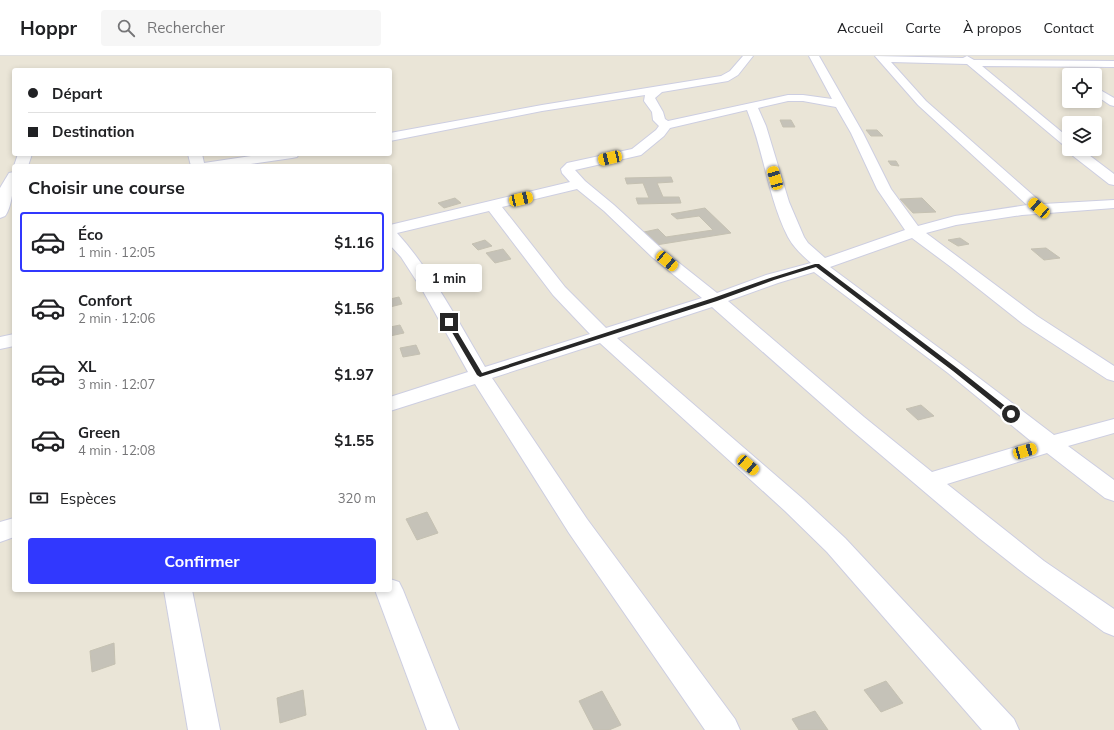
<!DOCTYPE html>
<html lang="fr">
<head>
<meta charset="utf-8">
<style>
  :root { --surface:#fff; --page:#f6f6f6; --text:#202124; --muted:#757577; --line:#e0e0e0; --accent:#3138fe }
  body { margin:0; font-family:Mulish,sans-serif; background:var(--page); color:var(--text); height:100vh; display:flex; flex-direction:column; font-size:15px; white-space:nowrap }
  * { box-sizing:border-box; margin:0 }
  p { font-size:13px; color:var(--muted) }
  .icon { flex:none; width:22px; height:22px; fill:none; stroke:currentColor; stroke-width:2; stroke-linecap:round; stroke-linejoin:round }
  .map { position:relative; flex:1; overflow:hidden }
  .sheet { position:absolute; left:12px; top:108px; width:380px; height:428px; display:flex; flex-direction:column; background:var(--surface); border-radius:4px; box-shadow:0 2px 6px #0003 }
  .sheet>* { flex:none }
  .banner { position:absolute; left:12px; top:12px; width:380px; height:88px; border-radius:4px; box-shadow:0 2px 6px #0003; display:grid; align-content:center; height:88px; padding:0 16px; background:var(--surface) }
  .tools { position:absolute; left:1062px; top:12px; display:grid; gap:8px }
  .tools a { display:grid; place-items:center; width:40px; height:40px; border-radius:4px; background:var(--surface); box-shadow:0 2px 6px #0003; font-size:20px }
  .end { position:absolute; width:18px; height:18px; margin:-9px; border:5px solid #272727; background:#fff; box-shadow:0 0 0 2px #fff }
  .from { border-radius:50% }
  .bubble { position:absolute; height:28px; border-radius:4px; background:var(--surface); box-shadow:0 2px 6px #0003; font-size:13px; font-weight:700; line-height:28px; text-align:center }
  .car { position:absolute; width:12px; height:24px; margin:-12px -6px; border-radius:5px; box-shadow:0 0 3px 1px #0007; background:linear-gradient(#f5c518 24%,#345 0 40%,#f5c518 0 76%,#345 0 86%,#f5c518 0) }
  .banner b { display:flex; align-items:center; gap:14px; height:38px; font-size:15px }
  .banner b+b { border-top:1px solid var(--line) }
  .banner i { width:10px; height:10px; background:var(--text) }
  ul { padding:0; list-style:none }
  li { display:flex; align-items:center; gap:12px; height:60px; margin:0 8px 6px; padding:0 8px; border:2px solid transparent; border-radius:4px }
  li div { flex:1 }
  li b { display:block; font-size:15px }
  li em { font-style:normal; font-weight:700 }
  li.on { border-color:var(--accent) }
  li>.icon { width:36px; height:36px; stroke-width:1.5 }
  h2 { padding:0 16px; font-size:18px; line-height:48px }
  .pay { display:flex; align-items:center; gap:10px; height:44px; padding:0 16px; font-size:15px }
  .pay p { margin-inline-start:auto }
  .cta { display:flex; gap:8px; margin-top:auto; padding:8px 16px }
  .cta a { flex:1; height:46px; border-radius:4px; background:var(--accent); color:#fff; font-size:16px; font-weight:700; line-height:46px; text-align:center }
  header { display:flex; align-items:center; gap:24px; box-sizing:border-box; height:56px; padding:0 20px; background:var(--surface); border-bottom:1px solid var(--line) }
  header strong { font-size:19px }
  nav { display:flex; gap:22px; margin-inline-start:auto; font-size:14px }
  .search { width:280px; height:36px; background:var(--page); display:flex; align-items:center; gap:10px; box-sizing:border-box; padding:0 14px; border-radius:4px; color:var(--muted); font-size:15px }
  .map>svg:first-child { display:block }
</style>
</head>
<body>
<header>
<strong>Hoppr</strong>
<div class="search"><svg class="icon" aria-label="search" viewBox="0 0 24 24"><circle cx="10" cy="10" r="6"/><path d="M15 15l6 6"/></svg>Rechercher</div>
<nav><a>Accueil</a><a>Carte</a><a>À propos</a><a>Contact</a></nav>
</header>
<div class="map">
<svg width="1114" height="674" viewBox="0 0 1114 674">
  <rect width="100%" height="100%" fill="#eae5d7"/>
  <g fill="#c5c2b8" stroke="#c5c1b2">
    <polygon points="780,64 791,64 795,71 783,71"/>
    <polygon points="866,74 877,74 883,80 871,80"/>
    <polygon points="888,105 896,105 899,110 891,109"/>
    <polygon points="671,121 673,126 657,127 663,141 679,141 681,147 638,148 636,142 649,142 643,127 627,128 625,122"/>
    <polygon points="455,142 461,147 444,152 438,147"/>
    <polygon points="922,142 936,156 913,157 900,143"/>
    <polygon points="705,152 731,177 656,189 644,176 658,173 666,181 713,174 699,160 677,163 671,158"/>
    <polygon points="960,182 969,188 958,190 948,184"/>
    <polygon points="485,184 492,190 478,194 472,188"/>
    <polygon points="1046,192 1060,202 1044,204 1031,193"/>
    <polygon points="503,193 511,203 495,207 486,197"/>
    <polygon points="399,241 402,248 390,251 390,243"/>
    <polygon points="400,269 404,277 390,280 390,271"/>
    <polygon points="416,289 420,298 403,301 400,292"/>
    <polygon points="921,349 934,360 918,364 906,353"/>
    <polygon points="427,456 438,477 417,484 406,463"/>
    <polygon points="114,587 115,608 92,616 90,595"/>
    <polygon points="886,625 903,647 881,656 864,634"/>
    <polygon points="303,634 306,659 280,667 277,642"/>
    <polygon points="602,635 621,669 609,674 594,674 579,645"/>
    <polygon points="815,655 828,674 799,674 792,663"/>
  </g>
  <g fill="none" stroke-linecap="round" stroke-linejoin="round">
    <defs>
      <g id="minor">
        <path d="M743,0H753L738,19L728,25L662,36L655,42L663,56L665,63L668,65L788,39H803L832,43L809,0H819L863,77L891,133L918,170L955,160L1027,149L918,49L875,0L963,2L967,0L974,4L1114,5V11L982,10L1069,82V93H1081L1114,118V129L1109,128L1068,96L1067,92L967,8L891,6L926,45L1043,148L1114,144V152L1022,159L956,169L926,177L1037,260L1114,310V325L1107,323L1023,268L951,211L912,182L830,211L962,309L1054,379L1114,363V377L1068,390L1114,424V445L1105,442L1047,397L947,428L1044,505L1114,553V580L1104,576L1026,519L979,482L848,371L712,251L617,282L803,443L845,482L1014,663L1019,674H982L827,496L785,455L600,287L492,322L587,463L735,663L740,674H705L569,477L475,328L390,355V341L468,316L423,235L401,201L390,189V169L570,126L562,117L561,113L567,107L632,93L656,74L659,70L653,64L652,56L644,45L645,39L542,55L390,85V77L542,49L721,20L730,15ZM788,45H803L836,51L851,77L877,133L905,174L825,202L808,187L804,181L789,146L766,70L758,52ZM747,54C764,95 768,142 788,181C794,192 802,199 811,207L766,219L717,237L664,195L614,149L585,125L575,114L641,99L664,80L670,72ZM577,133L604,155L652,201L702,242L606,272L565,231L502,151ZM489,155L553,239L590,278L485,311C458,265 433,217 397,177ZM814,216L948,317L1032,386L932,416L864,361L728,245L778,227Z"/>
        <polygon points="1095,31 1114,42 1114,50 1110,49 1095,39"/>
        <polygon points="18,98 32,98 28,110 14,110"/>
        <polygon points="188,98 202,98 204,107 264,98 299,98 297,101 292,102 236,110 191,110"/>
        <path d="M14,116C14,127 12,151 5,160L0,162V132L9,117Z"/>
        <polygon points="14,278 14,290 0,293 0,281"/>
        <polygon points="14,462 14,481 0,486 0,466"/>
        <polygon points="390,523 399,526 403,534 459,674 427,674 375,534 390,534"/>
        <polygon points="164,534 192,534 220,674 188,674"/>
      </g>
    </defs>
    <use href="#minor" stroke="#cdcee1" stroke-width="2"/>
    <use href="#minor" fill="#fff" fill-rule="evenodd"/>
  </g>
  <polygon fill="#272727" points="815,208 819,208 957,312 1014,357 1014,360 1009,360 953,315 816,211 774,224 717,245 480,321 477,319 446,266 451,265 482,317 713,242 770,222"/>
</svg>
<div class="tools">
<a><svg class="icon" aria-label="locate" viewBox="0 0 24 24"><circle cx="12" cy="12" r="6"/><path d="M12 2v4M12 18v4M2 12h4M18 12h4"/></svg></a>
<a><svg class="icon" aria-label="layers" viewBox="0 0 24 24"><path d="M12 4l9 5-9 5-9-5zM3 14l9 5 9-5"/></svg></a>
</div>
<i class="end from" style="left:1011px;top:358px"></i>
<i class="end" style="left:449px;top:266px"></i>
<div class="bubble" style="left:416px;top:208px;width:66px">1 min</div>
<i class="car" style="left:610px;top:102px;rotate:257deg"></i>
<i class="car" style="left:775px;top:122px;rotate:344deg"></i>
<i class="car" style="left:521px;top:143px;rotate:77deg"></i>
<i class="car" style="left:1039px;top:152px;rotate:311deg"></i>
<i class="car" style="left:667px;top:205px;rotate:130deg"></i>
<i class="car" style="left:1025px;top:395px;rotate:74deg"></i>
<i class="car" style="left:748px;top:409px;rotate:130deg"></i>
<div class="banner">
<b><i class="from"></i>Départ</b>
<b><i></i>Destination</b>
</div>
<section class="sheet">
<h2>Choisir une course</h2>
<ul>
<li class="on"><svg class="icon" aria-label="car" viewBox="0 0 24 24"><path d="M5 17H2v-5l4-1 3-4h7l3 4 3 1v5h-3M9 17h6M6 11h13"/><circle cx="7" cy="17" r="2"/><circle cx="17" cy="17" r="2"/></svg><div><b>Éco</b><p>1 min · 12:05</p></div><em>$1.16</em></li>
<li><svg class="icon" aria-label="car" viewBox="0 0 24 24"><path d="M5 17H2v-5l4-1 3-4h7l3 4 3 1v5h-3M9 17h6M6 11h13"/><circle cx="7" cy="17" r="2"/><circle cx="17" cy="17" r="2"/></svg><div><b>Confort</b><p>2 min · 12:06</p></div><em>$1.56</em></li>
<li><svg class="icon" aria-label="car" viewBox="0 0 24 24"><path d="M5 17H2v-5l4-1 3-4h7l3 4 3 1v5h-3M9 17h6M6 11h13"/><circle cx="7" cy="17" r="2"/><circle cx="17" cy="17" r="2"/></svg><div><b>XL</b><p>3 min · 12:07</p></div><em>$1.97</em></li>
<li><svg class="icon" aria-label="car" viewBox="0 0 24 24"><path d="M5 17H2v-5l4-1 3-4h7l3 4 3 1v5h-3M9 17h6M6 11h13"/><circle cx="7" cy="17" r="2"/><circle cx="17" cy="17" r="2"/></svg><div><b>Green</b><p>4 min · 12:08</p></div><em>$1.55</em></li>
</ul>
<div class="pay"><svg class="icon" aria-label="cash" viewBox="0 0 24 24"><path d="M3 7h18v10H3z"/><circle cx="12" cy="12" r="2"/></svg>Espèces<p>320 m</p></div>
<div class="cta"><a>Confirmer</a></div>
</section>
</div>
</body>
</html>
